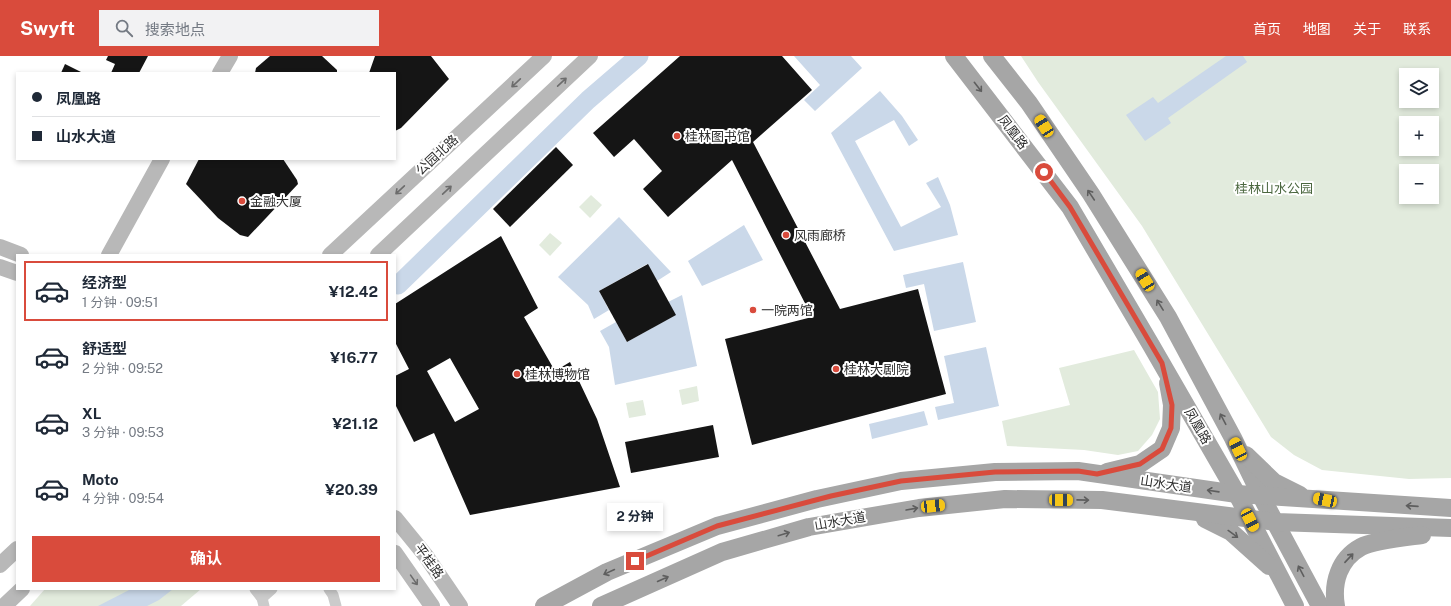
<!DOCTYPE html>
<html lang="zh">
<head>
<meta charset="utf-8">
<style>
  :root { --surface:#fff; --page:#f2f2f3; --text:#1f2937; --muted:#747a83; --line:#e0e1e3; --accent:#d94b3c }
  body { margin:0; font-family:"Public Sans","Noto Sans SC",sans-serif; background:var(--page); color:var(--text); height:100vh; display:flex; flex-direction:column; font-size:15px; white-space:nowrap }
  * { box-sizing:border-box; margin:0 }
  p { font-size:13px; color:var(--muted) }
  .icon { flex:none; width:22px; height:22px; fill:none; stroke:currentColor; stroke-width:2; stroke-linecap:round; stroke-linejoin:round }
  .map { position:relative; flex:1; overflow:hidden }
  .panel { position:absolute; left:16px; top:198px; width:380px; height:336px; display:flex; flex-direction:column; background:var(--surface); border-radius:0px; box-shadow:0 2px 6px #0003 }
  .panel>* { flex:none }
  .banner { position:absolute; left:16px; top:16px; width:380px; height:88px; border-radius:0px; box-shadow:0 2px 6px #0003; display:grid; align-content:center; height:88px; padding:0 16px; background:var(--surface) }
  .controls { position:absolute; left:1399px; top:12px; display:grid; gap:8px }
  .controls a { display:grid; place-items:center; width:40px; height:40px; border-radius:0px; background:var(--surface); box-shadow:0 2px 6px #0003; font-size:20px }
  .end { position:absolute; width:18px; height:18px; margin:-9px; border:5px solid #d94b3c; background:#fff; box-shadow:0 0 0 2px #fff }
  .from { border-radius:50% }
  .bubble { position:absolute; height:28px; border-radius:0px; background:var(--surface); box-shadow:0 2px 6px #0003; font-size:13px; font-weight:700; line-height:28px; text-align:center }
  .car { position:absolute; width:12px; height:24px; margin:-12px -6px; border-radius:5px; box-shadow:0 0 3px 1px #0007; background:linear-gradient(#f5c518 24%,#345 0 40%,#f5c518 0 76%,#345 0 86%,#f5c518 0) }
  .banner b { display:flex; align-items:center; gap:14px; height:38px; font-size:15px }
  .banner b+b { border-top:1px solid var(--line) }
  .banner i { width:10px; height:10px; background:var(--text) }
  ul { padding:7px 0 0; list-style:none }
  li { display:flex; align-items:center; gap:12px; height:60px; margin:0 8px 6px; padding:0 8px; border:2px solid transparent; border-radius:0px }
  li div { flex:1 }
  li b { display:block; font-size:15px }
  li em { font-style:normal; font-weight:700 }
  li.current { border-color:var(--accent) }
  li>.icon { width:36px; height:36px; stroke-width:1.5 }
  .action { display:flex; gap:8px; margin-top:auto; padding:8px 16px }
  .action a { flex:1; height:46px; border-radius:0px; background:var(--accent); color:#fff; font-size:16px; font-weight:700; line-height:46px; text-align:center }
  header { display:flex; align-items:center; gap:24px; box-sizing:border-box; height:56px; padding:0 20px; background:var(--accent); color:#fff }
  header strong { font-size:19px }
  nav { display:flex; gap:22px; margin-inline-start:auto; font-size:14px }
  .search { width:280px; height:36px; background:var(--page); display:flex; align-items:center; gap:10px; box-sizing:border-box; padding:0 14px; border-radius:0px; color:var(--muted); font-size:15px }
  .map>svg:first-child { display:block }
</style>
</head>
<body>
<header>
<strong>Swyft</strong>
<div class="search"><svg class="icon" aria-label="search" viewBox="0 0 24 24"><circle cx="10" cy="10" r="6"/><path d="M15 15l6 6"/></svg>搜索地点</div>
<nav><a>首页</a><a>地图</a><a>关于</a><a>联系</a></nav>
</header>
<div class="map">
<svg width="1451" height="550" viewBox="0 0 1451 550">
  <rect width="100%" height="100%" fill="#fff"/>
  <g fill="#e2ebdd" fill-rule="evenodd">
    <path d="M1021,0H1451V422L1409,423L1322,414L1294,399L1271,381L1142,170L1038,26ZM1406,19H1432V45H1406ZM1406,67H1432V93H1406ZM1406,115H1432V141H1406Z"/>
    <polygon points="591,139 602,149 590,162 579,151"/>
    <polygon points="550,177 562,187 550,200 539,189"/>
    <polygon points="1134,294 1158,336 1160,363 1152,379 1138,395 1118,399 1084,394 1007,390 1002,365 1070,349 1059,312"/>
    <polygon points="697,330 699,345 682,349 679,334"/>
    <polygon points="643,344 646,359 629,362 626,347"/>
    <polygon points="45,533 201,533 181,550 30,550"/>
  </g>
  <g fill="#cad8e9">
    <polygon points="794,0 851,0 862,12 815,55 804,44 820,29"/>
    <polygon points="1226,0 1243,0 1247,6 1168,62 1171,67 1145,85 1126,59 1153,41 1158,47"/>
    <polygon points="880,35 902,60 918,84 909,90 894,64 855,85 901,171 941,151 926,127 938,121 950,149 958,179 894,195 831,77"/>
    <polygon points="619,161 671,216 657,225 647,208 599,235 609,254 594,263 588,249 558,221"/>
    <polygon points="744,169 763,204 702,230 688,205"/>
    <polygon points="963,206 976,266 934,275 924,228 906,232 903,219"/>
    <polygon points="682,239 697,310 615,329 609,291 600,275 616,266 627,286 675,259 668,246"/>
    <polygon points="986,291 999,350 938,364 935,351 954,347 944,300"/>
    <polygon points="924,355 928,369 872,383 869,368"/>
    <polygon points="131,533 173,533 159,544 147,550 98,550"/>
  </g>
  <g fill="none" stroke-linecap="round" stroke-linejoin="round">
    <polyline stroke="#cad8e9" stroke-width="19" points="398,229 588,44 639,0"/>
  </g>
  <g fill="#151515" fill-rule="evenodd">
    <polygon points="108,0 148,0 139,17 111,17 115,8 106,4"/>
    <polygon points="270,0 322,0 337,14 337,17 255,17 256,12"/>
    <polygon points="375,0 431,0 449,23 401,72 395,75 395,17 369,17"/>
    <polygon points="680,0 782,0 812,34 753,86 840,253 918,233 946,338 752,389 725,283 812,261 732,104 668,161 643,133 662,115 634,83 614,101 593,77"/>
    <polygon points="65,8 81,16 81,17 61,17"/>
    <polygon points="556,91 573,109 510,171 493,153"/>
    <polygon points="199,103 283,103 297,124 298,128 248,181 240,179 218,162 186,128"/>
    <path d="M501,180L538,252L524,261L555,315L570,306L597,363L620,431L470,459L434,377L414,386L395,348V320L409,313L395,286V248ZM450,302L479,353L455,366L427,315Z"/>
    <polygon points="648,208 676,259 627,286 599,235"/>
    <polygon points="713,369 719,401 631,417 625,386"/>
  </g>
  <g fill="none" stroke-linecap="round" stroke-linejoin="round">
    <g stroke="#cbcbcb" stroke-width="11">
      <polyline points="255,533 262,542 264,550"/>
      <polyline points="329,533 333,539 336,550"/>
      <polyline points="262,542 272,533"/>
    </g>
    <g stroke="#b8b8b8" stroke-width="16">
      <polyline points="220,17 230,0"/>
      <polyline points="0,191 21,199"/>
      <polyline points="109,199 162,103"/>
      <polyline points="330,199 544,0"/>
      <polyline points="378,199 590,0"/>
      <polyline points="0,211 17,217"/>
      <polyline points="395,462 426,500 460,550"/>
      <polyline points="395,497 432,550"/>
      <polyline points="0,509 17,493"/>
      <polyline points="4,550 22,533"/>
    </g>
    <g stroke="#a6a6a6" stroke-width="18">
      <polyline points="954,0 1070,151 1151,289 1237,438 1295,550"/>
      <polyline points="992,0 1029,47 1091,138 1168,261 1233,382 1261,440 1320,550"/>
      <polyline points="1246,399 1274,426 1300,439"/>
      <polyline points="1107,416 1140,408 1162,393 1171,372 1172,349 1168,327"/>
      <polyline points="1205,463 1231,476 1269,510"/>
      <polyline points="544,550 607,516 717,470 817,443 901,425 995,416 1078,415 1237,438 1451,452"/>
      <polyline points="601,550 722,496 809,471 919,452 1005,443 1102,444 1276,466 1451,472"/>
      <path d="M1336,550C1332,527 1339,503 1361,491C1374,484 1407,481 1422,479"/>
    </g>
  </g>
  <defs><path id="oneway-shaft" d="M-6 0H5M1.5-3L5.5 0L1.5 3" fill="none" stroke-width="1.6" stroke-linecap="round" stroke-linejoin="round"/></defs>
  <g stroke="#6c6c6c">
    <use href="#oneway-shaft" transform="translate(562 26) rotate(-43)"/>
    <use href="#oneway-shaft" transform="translate(516 27) rotate(137)"/>
    <use href="#oneway-shaft" transform="translate(400 134) rotate(137)"/>
    <use href="#oneway-shaft" transform="translate(447 134) rotate(-43)"/>
    <use href="#oneway-shaft" transform="translate(414 524) rotate(55)"/>
  </g>
  <g stroke="#5e5e5e">
    <use href="#oneway-shaft" transform="translate(978 31) rotate(52)"/>
    <use href="#oneway-shaft" transform="translate(1091 139) rotate(-124)"/>
    <use href="#oneway-shaft" transform="translate(1160 249) rotate(-122)"/>
    <use href="#oneway-shaft" transform="translate(1223 363) rotate(-118)"/>
    <use href="#oneway-shaft" transform="translate(1213 435) rotate(-172)"/>
    <use href="#oneway-shaft" transform="translate(1083 444) rotate(1)"/>
    <use href="#oneway-shaft" transform="translate(1412 450) rotate(-176)"/>
    <use href="#oneway-shaft" transform="translate(912 453) rotate(-10)"/>
    <use href="#oneway-shaft" transform="translate(784 478) rotate(-17)"/>
    <use href="#oneway-shaft" transform="translate(1233 478) rotate(36)"/>
    <use href="#oneway-shaft" transform="translate(1349 502) rotate(-47)"/>
    <use href="#oneway-shaft" transform="translate(1301 515) rotate(-118)"/>
    <use href="#oneway-shaft" transform="translate(609 516) rotate(155)"/>
    <use href="#oneway-shaft" transform="translate(663 523) rotate(-24)"/>
  </g>
  <g fill="none" stroke-linecap="round" stroke-linejoin="round">
    <polyline stroke="#d94b3c" stroke-width="5" points="635,505 717,470 831,440 901,425 995,416 1078,415 1097,418 1140,408 1162,393 1171,372 1172,349 1162,307 1070,151 1044,116"/>
  </g>
  <g fill="#d94b3c" stroke="#fff" stroke-width="1.5">
    <circle cx="677" cy="80" r="4"/>
    <circle cx="242" cy="145" r="4"/>
    <circle cx="786" cy="179" r="4"/>
    <circle cx="753" cy="254" r="4"/>
    <circle cx="836" cy="313" r="4"/>
    <circle cx="517" cy="318" r="4"/>
  </g>
  <g text-anchor="middle" dominant-baseline="central" stroke-width="4" stroke-linejoin="round" paint-order="stroke">
    <g font-size="13" fill="#2e2e2e" stroke="#fff">
      <text transform="translate(1013 76) rotate(52)">凤凰路</text>
      <text transform="translate(437 99) rotate(-43)">公园北路</text>
      <text transform="translate(1198 370) rotate(60)">凤凰路</text>
      <text transform="translate(1166 428) rotate(8)">山水大道</text>
      <text transform="translate(840 465) rotate(-10)">山水大道</text>
      <text transform="translate(429 505) rotate(54)">平桂路</text>
    </g>
    <g font-size="13" fill="#2e2e2e" stroke="#fff" text-anchor="start">
      <text x="685" y="80">桂林图书馆</text>
      <text x="250" y="145">金融大厦</text>
      <text x="794" y="179">风雨廊桥</text>
      <text x="761" y="254">一院两馆</text>
      <text x="844" y="313">桂林大剧院</text>
      <text x="525" y="318">桂林博物馆</text>
    </g>
    <g font-size="13" fill="#4b673f" stroke="#fff">
      <text x="1274" y="132">桂林山水公园</text>
    </g>
  </g>
</svg>
<div class="controls">
<a><svg class="icon" aria-label="layers" viewBox="0 0 24 24"><path d="M12 4l9 5-9 5-9-5zM3 14l9 5 9-5"/></svg></a>
<a>+</a>
<a>−</a>
</div>
<i class="end from" style="left:1044px;top:116px"></i>
<i class="end" style="left:635px;top:505px"></i>
<div class="bubble" style="left:607px;top:447px;width:56px">2 分钟</div>
<i class="car" style="left:1044px;top:70px;rotate:327deg"></i>
<i class="car" style="left:1145px;top:224px;rotate:328deg"></i>
<i class="car" style="left:1238px;top:393px;rotate:334deg"></i>
<i class="car" style="left:1061px;top:444px;rotate:91deg"></i>
<i class="car" style="left:1325px;top:444px;rotate:282deg"></i>
<i class="car" style="left:933px;top:450px;rotate:84deg"></i>
<i class="car" style="left:1250px;top:464px;rotate:153deg"></i>
<div class="banner">
<b><i class="from"></i>凤凰路</b>
<b><i></i>山水大道</b>
</div>
<section class="panel">
<ul>
<li class="current"><svg class="icon" aria-label="car" viewBox="0 0 24 24"><path d="M5 17H2v-5l4-1 3-4h7l3 4 3 1v5h-3M9 17h6M6 11h13"/><circle cx="7" cy="17" r="2"/><circle cx="17" cy="17" r="2"/></svg><div><b>经济型</b><p>1 分钟 · 09:51</p></div><em>¥12.42</em></li>
<li><svg class="icon" aria-label="car" viewBox="0 0 24 24"><path d="M5 17H2v-5l4-1 3-4h7l3 4 3 1v5h-3M9 17h6M6 11h13"/><circle cx="7" cy="17" r="2"/><circle cx="17" cy="17" r="2"/></svg><div><b>舒适型</b><p>2 分钟 · 09:52</p></div><em>¥16.77</em></li>
<li><svg class="icon" aria-label="car" viewBox="0 0 24 24"><path d="M5 17H2v-5l4-1 3-4h7l3 4 3 1v5h-3M9 17h6M6 11h13"/><circle cx="7" cy="17" r="2"/><circle cx="17" cy="17" r="2"/></svg><div><b>XL</b><p>3 分钟 · 09:53</p></div><em>¥21.12</em></li>
<li><svg class="icon" aria-label="car" viewBox="0 0 24 24"><path d="M5 17H2v-5l4-1 3-4h7l3 4 3 1v5h-3M9 17h6M6 11h13"/><circle cx="7" cy="17" r="2"/><circle cx="17" cy="17" r="2"/></svg><div><b>Moto</b><p>4 分钟 · 09:54</p></div><em>¥20.39</em></li>
</ul>
<div class="action"><a>确认</a></div>
</section>
</div>
</body>
</html>
